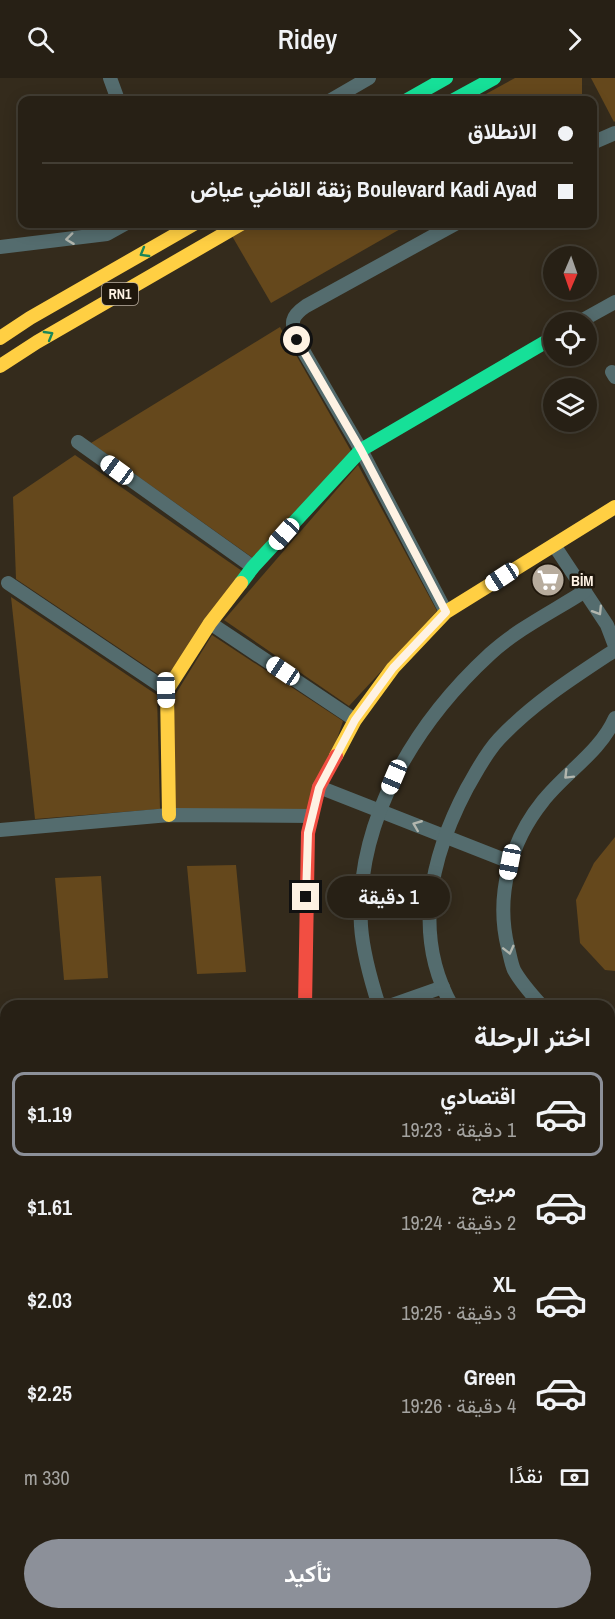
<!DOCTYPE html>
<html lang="ar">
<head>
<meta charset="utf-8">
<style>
  :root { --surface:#272015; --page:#2f281e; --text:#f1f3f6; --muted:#a4a3a0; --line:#433e34; --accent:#8c9099 }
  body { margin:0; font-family:"Archivo Narrow",Vazirmatn,sans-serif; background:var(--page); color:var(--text); direction:rtl; height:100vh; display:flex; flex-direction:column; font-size:22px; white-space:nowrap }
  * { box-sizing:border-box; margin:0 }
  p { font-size:20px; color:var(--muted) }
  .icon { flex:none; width:33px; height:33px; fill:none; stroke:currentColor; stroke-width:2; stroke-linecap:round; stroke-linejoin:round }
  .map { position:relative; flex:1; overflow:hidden; direction:ltr }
  .drawer { position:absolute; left:0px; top:922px; width:615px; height:620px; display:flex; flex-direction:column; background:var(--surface); border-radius:18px 18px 0 0; box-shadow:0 3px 15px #0003,0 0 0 2px var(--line); direction:rtl }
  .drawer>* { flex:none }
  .banner { position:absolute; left:18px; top:18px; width:579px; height:132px; border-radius:12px; box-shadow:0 3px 15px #0003,0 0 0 2px var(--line); direction:rtl; display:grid; align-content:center; height:132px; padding:0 24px; background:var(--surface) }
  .needle { width:39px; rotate:182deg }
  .buttons { position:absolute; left:543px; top:168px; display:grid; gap:12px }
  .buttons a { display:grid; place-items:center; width:54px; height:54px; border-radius:50%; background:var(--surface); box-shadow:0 3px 15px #0003,0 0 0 2px var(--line); font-size:30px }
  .end { position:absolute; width:27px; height:27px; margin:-14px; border:8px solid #fef2e3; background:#111; box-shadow:0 0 0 3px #111 }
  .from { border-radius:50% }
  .bubble { position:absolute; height:42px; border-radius:21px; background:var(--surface); box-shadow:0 3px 15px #0003,0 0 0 2px var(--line); font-size:20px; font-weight:600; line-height:42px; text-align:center; direction:rtl }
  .car { position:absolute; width:18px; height:36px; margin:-18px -9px; border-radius:8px; box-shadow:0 0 4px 2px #0007; background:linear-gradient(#fff 24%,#345 0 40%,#fff 0 76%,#345 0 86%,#fff 0) }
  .banner b { display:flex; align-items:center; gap:21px; height:57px; font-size:22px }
  .banner b+b { border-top:2px solid var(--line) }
  .banner i { width:15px; height:15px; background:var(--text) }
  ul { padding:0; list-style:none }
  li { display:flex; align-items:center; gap:18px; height:84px; margin:0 12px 9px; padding:0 12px; border:3px solid transparent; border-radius:12px }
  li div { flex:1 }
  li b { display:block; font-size:22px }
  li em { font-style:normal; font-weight:600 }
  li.on { border-color:var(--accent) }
  li>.icon { width:54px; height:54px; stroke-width:1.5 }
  h2 { padding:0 24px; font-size:27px; line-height:72px }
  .pay { display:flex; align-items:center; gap:15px; height:66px; padding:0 24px; font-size:22px }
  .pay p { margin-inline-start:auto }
  .cta { display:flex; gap:12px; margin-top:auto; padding:12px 24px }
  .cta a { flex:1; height:69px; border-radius:36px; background:var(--accent); color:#fff; font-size:24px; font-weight:600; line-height:69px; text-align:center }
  header { display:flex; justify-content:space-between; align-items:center; height:78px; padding:0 24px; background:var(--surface); font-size:27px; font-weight:600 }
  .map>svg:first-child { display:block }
</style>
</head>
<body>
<header><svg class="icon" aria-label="forward" viewBox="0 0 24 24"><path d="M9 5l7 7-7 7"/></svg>Ridey<svg class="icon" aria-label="search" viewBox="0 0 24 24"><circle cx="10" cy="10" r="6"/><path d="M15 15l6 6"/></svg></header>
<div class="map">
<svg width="615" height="1541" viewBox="0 0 615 1541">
  <rect width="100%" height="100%" fill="#342b1c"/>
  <g fill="#65481c">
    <polygon points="515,0 582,0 582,22 475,22"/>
    <polygon points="591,0 615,0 615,43 614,44"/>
    <polygon points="254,146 409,146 271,225 232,158"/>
    <polygon points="280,249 351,373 253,480 91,365"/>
    <polygon points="75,377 242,493 165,601 16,501 13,419"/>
    <polygon points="358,387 437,533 349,628 224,542"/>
    <polygon points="11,519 157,617 160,731 35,741"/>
    <polygon points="212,557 343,643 313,733 169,731 175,617"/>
    <polygon points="615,759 615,893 605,892 580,865 576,822 594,785"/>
    <polygon points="236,787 246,894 197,896 187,788"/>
    <polygon points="101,798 108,900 64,902 55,800"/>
  </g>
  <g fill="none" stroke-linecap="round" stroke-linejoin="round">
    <g stroke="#546c6e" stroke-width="14">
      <polyline points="110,0 118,22"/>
      <polyline points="331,22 369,0"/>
      <polyline points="592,65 615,55"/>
      <polyline points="0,169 107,156 125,146"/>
      <polyline points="579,244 615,224"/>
      <polyline points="612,294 615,299"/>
      <polyline points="78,364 253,489"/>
      <polyline points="554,467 607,547 615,568"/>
      <polyline points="8,505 167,612"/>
      <path d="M446,534L361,372L297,262C291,244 290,239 306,228L455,146"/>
      <polyline points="210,545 355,642"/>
      <polyline points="319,709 510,784"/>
      <polyline points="0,752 169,737 312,738"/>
      <path d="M379,928C371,903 363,876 361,848C355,743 415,645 490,576C517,551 554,533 585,513"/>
      <polyline points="389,928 443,909"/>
      <path d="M452,928C412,857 431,778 467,710C477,693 485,676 499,661C533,625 574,599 615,572"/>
      <path d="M542,928C532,917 521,905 514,892C511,885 510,877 508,870C495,818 510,764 543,723C566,694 600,674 615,640"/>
      <polyline points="609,966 615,967"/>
      <polyline points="609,1042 615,1043"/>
      <polyline points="609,1288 615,1284"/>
      <polyline points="0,1291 6,1291"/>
      <polyline points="0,1382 6,1382"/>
      <polyline points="0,1474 6,1474"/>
      <polyline points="0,1504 6,1500"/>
      <polyline points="364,1536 367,1541"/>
      <polyline points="25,1541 33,1536"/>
      <polyline points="159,1541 167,1536"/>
      <polyline points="284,1541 292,1536"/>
      <polyline points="411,1541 419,1536"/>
    </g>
    <g stroke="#16e098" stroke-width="14">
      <polyline points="407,22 446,0"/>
      <polyline points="454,22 494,0"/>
      <polyline points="241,505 253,489 361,372 554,259"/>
      <polyline points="0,1185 6,1185"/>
      <polyline points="0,1209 6,1208"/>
      <polyline points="609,1415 615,1420"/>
    </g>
    <g stroke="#ffcf43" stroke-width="14">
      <polyline points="0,260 30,240 194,146"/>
      <polyline points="0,288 37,264 241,146"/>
      <polyline points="336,678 355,642 393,590 446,534 615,429"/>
      <polyline points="169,737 167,612 210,545 241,505"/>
    </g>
    <g stroke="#f24e42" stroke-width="14">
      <polyline points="305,928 308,755 319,709 336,678"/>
      <polyline points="609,1123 615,1119"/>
      <polyline points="609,1154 615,1151"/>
    </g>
  </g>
  <defs><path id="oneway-chevron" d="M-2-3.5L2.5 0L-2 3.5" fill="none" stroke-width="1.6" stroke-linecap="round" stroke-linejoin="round" transform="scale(1.5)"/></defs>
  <g stroke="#b2b6ae">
    <use href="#oneway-chevron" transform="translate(70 161) rotate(173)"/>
    <use href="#oneway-chevron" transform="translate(598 533) rotate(58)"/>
    <use href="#oneway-chevron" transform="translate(568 697) rotate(135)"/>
    <use href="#oneway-chevron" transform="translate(417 747) rotate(-158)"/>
    <use href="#oneway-chevron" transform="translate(509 872) rotate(76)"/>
  </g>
  <g stroke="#1a8659">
    <use href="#oneway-chevron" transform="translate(144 175) rotate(150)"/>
    <use href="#oneway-chevron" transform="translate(49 257) rotate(-30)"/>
  </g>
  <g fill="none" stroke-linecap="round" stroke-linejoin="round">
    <polyline stroke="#fef2e3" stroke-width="8" points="297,262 361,372 446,534 393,590 355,642 319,710 308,755 306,819"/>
  </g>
  <defs>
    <symbol id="supermarket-disc" viewBox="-11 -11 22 22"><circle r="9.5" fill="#b7ac9d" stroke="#1f170c"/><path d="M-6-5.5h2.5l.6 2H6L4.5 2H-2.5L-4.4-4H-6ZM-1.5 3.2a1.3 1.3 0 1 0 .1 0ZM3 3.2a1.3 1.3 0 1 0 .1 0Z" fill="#fff"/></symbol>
  </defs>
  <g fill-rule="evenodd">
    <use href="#supermarket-disc" x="529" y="483" width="38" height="38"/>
  </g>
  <g text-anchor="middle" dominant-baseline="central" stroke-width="5" stroke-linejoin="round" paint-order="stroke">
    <rect fill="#1f170c" stroke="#bbb0a2" stroke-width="1.5" x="102" y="205" width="36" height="22" rx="4.5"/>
    <g font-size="14" font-weight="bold" fill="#fef2e3">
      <text x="120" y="216">RN1</text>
    </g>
    <g font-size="15" font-weight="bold" fill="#fef2e3" stroke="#1f170c" text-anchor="start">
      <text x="571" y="502">BİM</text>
    </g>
  </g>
</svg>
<div class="buttons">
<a><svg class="needle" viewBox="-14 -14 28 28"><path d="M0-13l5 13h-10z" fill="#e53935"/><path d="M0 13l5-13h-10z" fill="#a4a3a0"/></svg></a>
<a><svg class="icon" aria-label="locate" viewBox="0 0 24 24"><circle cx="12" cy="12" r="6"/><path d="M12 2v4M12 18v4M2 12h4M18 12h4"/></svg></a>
<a><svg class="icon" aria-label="layers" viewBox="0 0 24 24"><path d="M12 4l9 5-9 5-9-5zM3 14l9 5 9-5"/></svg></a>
</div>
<i class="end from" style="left:297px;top:262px"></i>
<i class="end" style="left:306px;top:819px"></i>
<div class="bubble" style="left:327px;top:798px;width:123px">1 دقيقة</div>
<i class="car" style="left:117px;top:392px;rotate:306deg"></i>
<i class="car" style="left:284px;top:456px;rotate:222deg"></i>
<i class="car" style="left:502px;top:499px;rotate:237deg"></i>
<i class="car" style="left:283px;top:593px;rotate:304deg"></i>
<i class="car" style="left:166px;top:612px;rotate:179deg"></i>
<i class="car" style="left:394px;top:699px;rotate:203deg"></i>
<i class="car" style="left:510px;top:784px;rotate:191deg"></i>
<div class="banner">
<b><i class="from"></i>الانطلاق</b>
<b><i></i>Boulevard Kadi Ayad زنقة القاضي عياض</b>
</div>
<section class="drawer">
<h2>اختر الرحلة</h2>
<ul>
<li class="on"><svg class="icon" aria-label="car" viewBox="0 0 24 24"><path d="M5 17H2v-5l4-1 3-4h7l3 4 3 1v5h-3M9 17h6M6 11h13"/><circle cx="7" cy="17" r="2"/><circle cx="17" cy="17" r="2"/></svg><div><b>اقتصادي</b><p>1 دقيقة · 19:23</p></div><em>$1.19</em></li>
<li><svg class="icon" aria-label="car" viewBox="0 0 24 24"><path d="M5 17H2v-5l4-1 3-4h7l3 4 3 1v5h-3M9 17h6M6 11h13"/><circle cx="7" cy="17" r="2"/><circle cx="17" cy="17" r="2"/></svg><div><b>مريح</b><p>2 دقيقة · 19:24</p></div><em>$1.61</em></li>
<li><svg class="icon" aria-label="car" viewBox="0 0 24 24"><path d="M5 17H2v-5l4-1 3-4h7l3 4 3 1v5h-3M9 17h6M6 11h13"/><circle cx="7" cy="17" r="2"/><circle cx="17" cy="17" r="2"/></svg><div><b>XL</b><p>3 دقيقة · 19:25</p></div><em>$2.03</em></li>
<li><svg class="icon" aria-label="car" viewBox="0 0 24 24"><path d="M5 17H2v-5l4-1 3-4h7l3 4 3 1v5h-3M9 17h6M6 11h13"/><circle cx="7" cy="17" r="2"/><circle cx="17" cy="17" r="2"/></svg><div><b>Green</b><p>4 دقيقة · 19:26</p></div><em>$2.25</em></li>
</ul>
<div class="pay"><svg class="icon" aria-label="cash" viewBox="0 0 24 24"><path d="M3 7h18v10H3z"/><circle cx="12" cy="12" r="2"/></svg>نقدًا<p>330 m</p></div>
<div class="cta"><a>تأكيد</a></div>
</section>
</div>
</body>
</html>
